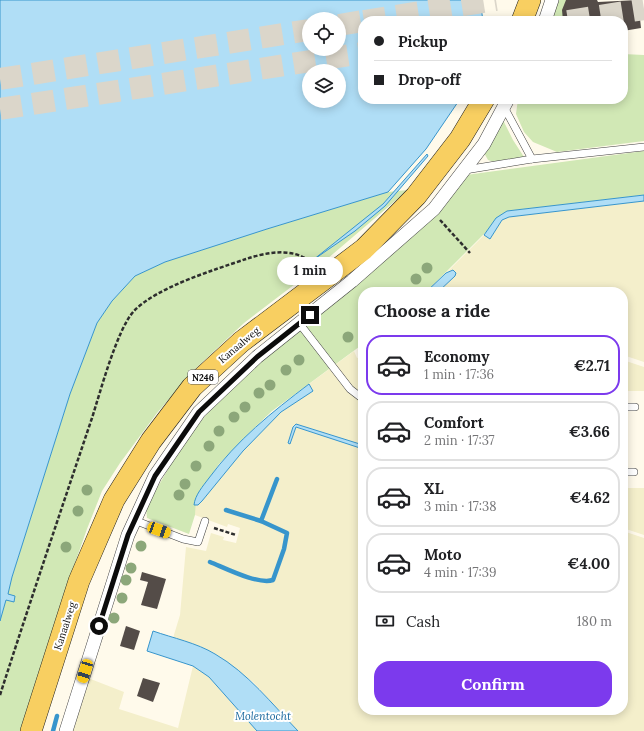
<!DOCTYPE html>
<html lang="en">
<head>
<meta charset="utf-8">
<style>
  :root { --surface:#fff; --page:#f6f6f6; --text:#202124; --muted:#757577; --line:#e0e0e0; --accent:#7c3aed }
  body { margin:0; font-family:Lora,serif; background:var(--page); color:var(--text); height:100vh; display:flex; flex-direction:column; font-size:15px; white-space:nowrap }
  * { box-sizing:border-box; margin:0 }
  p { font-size:13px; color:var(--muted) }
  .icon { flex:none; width:22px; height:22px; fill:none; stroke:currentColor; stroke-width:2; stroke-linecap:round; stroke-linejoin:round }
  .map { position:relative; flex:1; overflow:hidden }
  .side { position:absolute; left:358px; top:287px; width:270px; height:428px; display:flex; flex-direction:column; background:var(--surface); border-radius:16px; box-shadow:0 2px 10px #0003 }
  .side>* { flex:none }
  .banner { position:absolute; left:358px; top:16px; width:270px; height:88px; border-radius:16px; box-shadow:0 2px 10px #0003; display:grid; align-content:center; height:88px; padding:0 16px; background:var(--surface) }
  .controls { position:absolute; left:302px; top:12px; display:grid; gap:8px }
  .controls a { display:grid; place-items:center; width:44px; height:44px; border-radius:50%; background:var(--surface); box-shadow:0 2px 10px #0003; font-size:20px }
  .end { position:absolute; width:18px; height:18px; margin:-9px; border:5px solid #0c0c0c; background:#fff; box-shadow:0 0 0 2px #fff }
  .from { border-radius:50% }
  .bubble { position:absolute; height:28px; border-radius:14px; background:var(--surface); box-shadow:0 2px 10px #0003; font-size:13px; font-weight:700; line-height:28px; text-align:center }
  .car { position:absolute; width:12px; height:24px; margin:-12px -6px; border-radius:5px; box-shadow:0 0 3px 1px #0007; background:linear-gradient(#f5c518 24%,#345 0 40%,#f5c518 0 76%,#345 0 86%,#f5c518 0) }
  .banner b { display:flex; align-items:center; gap:14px; height:38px; font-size:15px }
  .banner b+b { border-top:1px solid var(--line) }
  .banner i { width:10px; height:10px; background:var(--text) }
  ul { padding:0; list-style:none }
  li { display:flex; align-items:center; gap:12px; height:60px; margin:0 8px 6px; padding:0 8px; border:2px solid var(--line); border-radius:16px }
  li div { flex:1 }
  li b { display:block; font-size:15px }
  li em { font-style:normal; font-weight:700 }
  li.selected { border-color:var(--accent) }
  li>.icon { width:36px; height:36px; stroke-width:1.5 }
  h2 { padding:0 16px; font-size:18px; line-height:48px }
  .pay { display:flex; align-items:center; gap:10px; height:44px; padding:0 16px; font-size:15px }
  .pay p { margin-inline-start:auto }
  .action { display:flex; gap:8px; margin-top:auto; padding:8px 16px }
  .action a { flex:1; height:46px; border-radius:16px; background:var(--accent); color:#fff; font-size:16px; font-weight:700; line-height:46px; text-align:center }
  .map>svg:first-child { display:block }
</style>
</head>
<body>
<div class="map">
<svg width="644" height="731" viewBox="0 0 644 731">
  <rect width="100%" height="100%" fill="#fffaeb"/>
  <g fill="#f4efcb">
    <polygon points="644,201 644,362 623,355 623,292 438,292 455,276 453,270 446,273 484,235 490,239 502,220 509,217"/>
    <polygon points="354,351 357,358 363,356 363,445 296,424 290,444 296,427 363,449 363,710 623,710 623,531 644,538 644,731 298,731 253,682 228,663 214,653 173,638 180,615 186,547 206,551 211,533 224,537 223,540 236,543 240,528 228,524 227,527 195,515 194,505 198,505 202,501 243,451 281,412 313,391 309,384"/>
    <polygon points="623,360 644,367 644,391 623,391"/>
    <polygon points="623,488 644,488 644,535 623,528"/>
    <polygon points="193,666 209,677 257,731 72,731 88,678 124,692 119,709 178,728"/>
  </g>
  <g fill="#d1e8b5">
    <polygon points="557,0 596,0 598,21 549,21"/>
    <polygon points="623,54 644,55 644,141 557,152 533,142 524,132 516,114 518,99 623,99"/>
    <polygon points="503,120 513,140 524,157 494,162 488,160 483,151"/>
    <polygon points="644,151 644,195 507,211 426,292 363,292 363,344 272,411 244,438 219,464 196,498 195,515 189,534 147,518 146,507 184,442 219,399 266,356 318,316 418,232 445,206 466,175"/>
    <polygon points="408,190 320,265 244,323 193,371 157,413 120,463 102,491 87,529 64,594 21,731 0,731 0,621 12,577 70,394 97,323 112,301 135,276 165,262 267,229 388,192"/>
  </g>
  <g fill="#b0def6" stroke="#3795cc" fill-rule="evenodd">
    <path d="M0,0H480L483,21H363V99H460L426,149L388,192L267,229L165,262L135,276L112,301L97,323L70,394L12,577L8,594L15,596L14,602L6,600L0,621ZM309,19H339V49H309ZM309,71H339V101H309Z"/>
    <polygon points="427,154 428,156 385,206 355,231 313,260 383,204"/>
    <polygon points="644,195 644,201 509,217 502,220 490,239 484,235 496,218 507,211"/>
    <polygon points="453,270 456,273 455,276 438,292 426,292 446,273"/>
    <path d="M309,384L313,391L281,412L243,451L202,501L198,505H194C195,495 203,486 209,478C237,440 272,412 309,384Z"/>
    <polygon points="296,424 363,445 363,449 296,427 290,444 288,443 293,427"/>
    <path d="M153,631C173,638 197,643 215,654C248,673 272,704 298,731H257L209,677L193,666L147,651Z"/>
  </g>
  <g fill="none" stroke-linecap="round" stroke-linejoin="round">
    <g stroke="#3795cc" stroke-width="4.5">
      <polyline points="226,510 261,521"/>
      <path d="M210,562C225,568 258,585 273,580L284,549L287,533L261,521L277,479"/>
      <polyline points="53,731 57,716"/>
    </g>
  </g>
  <g fill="#544c48">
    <polygon points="566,0 597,0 598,2 638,0 641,28 623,31 623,21 563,21 562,10"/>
    <polygon points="142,572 166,579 157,609 141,605 148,582 140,580"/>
    <polygon points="126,626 140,631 134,650 120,646"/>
    <polygon points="143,678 160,683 153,702 137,696"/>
  </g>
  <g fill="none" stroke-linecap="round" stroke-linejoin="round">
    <g stroke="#dbd6ca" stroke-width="22" stroke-dasharray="22 11" stroke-linecap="butt">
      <polyline points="364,21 496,0"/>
      <polyline points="568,21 644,9"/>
      <polyline points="339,25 363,21"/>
      <polyline points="0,79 309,30"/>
      <polyline points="0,109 363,53"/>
    </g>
    <defs>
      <g id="lane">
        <polyline points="504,107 532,159"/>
        <polyline points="465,170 532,159 644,147"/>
        <polyline points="299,323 350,389 363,399"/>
        <polyline points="623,407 635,407"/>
        <polyline points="623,472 634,472"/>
        <polyline points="134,520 183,539 198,542 205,521"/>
      </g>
      <g id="street">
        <polyline points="545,21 552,0"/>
        <polyline points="66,731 128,535 155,476 199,412 257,357 352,281 434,209 484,144 508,99"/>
      </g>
      <g id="primary">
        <polyline points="522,21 530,0"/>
        <polyline points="31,731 79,581 114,500 151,441 192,387 241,342 364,249 416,196 460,139 484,99"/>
      </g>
    </defs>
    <use href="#lane" stroke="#3f3f3f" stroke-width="8"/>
    <use href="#street" stroke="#3f3f3f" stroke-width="14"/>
    <use href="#primary" stroke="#1d1d1d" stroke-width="22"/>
    <g stroke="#2e2e2e" stroke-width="2.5" stroke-dasharray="4 2" stroke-linecap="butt">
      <polyline points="440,220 470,253"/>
      <polyline points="214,528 236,535"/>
      <path d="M0,695C30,602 61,510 92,418C100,393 117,329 134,311C157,287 214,270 246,259C267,252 298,246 314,266"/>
    </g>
    <use href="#lane" stroke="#fff" stroke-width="7"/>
    <use href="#street" stroke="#fff" stroke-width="13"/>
    <use href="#primary" stroke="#f8cf61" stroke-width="21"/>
  </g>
  <g fill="#8ca77a">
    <circle cx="427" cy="268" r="5.5"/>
    <circle cx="416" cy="279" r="5.5"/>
    <circle cx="348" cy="337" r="5.5"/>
    <circle cx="299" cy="360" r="5.5"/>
    <circle cx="286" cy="370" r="5.5"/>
    <circle cx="270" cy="385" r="5.5"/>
    <circle cx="259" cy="393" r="5.5"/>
    <circle cx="245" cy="407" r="5.5"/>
    <circle cx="234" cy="417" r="5.5"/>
    <circle cx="219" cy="431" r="5.5"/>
    <circle cx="209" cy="446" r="5.5"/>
    <circle cx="196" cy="466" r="5.5"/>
    <circle cx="185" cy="484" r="5.5"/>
    <circle cx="87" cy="490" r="5.5"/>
    <circle cx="179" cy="495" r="5.5"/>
    <circle cx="78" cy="511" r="5.5"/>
    <circle cx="141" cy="546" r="5.5"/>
    <circle cx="66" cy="547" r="5.5"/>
    <circle cx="131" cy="568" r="5.5"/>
    <circle cx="126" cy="580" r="5.5"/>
    <circle cx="122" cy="598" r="5.5"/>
    <circle cx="114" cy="618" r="5.5"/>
  </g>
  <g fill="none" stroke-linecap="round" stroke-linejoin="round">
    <polyline stroke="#0c0c0c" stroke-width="5" points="99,626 128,535 155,476 199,412 257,357 310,315"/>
  </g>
  <g text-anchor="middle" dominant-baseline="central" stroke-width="4" stroke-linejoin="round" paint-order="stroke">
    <rect fill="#fff" stroke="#555" stroke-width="1" x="188" y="370" width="30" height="14" rx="3"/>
    <g font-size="9" font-weight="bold" fill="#0c0c0c">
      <text x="203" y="377">N246</text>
    </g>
    <g font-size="10" fill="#0c0c0c" stroke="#fff">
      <text transform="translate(239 345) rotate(-40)">Kanaalweg</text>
      <text transform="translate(65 626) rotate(-72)">Kanaalweg</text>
    </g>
    <g font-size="11" font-style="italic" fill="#16669c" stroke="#fff">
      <text x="263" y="716">Molentocht</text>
    </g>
  </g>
</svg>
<div class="controls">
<a><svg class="icon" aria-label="locate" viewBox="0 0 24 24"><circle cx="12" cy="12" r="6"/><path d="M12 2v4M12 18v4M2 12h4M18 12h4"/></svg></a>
<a><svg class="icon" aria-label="layers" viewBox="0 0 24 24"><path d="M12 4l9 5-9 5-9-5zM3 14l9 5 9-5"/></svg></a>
</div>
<i class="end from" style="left:99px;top:626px"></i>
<i class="end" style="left:310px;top:315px"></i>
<div class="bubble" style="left:277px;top:257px;width:66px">1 min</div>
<i class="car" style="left:159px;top:530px;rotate:110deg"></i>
<i class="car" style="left:85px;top:671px;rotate:197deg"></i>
<div class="banner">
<b><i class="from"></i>Pickup</b>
<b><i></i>Drop-off</b>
</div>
<section class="side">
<h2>Choose a ride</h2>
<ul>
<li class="selected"><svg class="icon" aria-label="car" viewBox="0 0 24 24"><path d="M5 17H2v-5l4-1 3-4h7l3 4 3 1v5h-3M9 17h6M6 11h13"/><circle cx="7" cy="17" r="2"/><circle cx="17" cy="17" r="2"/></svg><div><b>Economy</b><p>1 min · 17:36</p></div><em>€2.71</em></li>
<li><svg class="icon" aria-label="car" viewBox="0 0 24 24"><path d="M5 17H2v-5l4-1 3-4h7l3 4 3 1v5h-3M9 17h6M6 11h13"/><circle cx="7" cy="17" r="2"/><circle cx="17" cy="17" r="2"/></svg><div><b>Comfort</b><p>2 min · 17:37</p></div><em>€3.66</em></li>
<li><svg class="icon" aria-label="car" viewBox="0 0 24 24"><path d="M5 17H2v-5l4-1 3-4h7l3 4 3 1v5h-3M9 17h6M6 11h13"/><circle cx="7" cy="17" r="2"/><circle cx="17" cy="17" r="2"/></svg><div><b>XL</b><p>3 min · 17:38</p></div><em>€4.62</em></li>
<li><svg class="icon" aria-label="car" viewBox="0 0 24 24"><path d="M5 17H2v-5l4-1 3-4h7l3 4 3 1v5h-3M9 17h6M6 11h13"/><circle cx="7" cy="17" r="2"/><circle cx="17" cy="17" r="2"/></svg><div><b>Moto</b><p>4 min · 17:39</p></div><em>€4.00</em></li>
</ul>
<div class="pay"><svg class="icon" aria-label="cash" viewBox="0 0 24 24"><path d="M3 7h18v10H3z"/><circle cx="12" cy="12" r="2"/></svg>Cash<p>180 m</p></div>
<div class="action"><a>Confirm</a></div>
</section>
</div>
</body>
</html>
